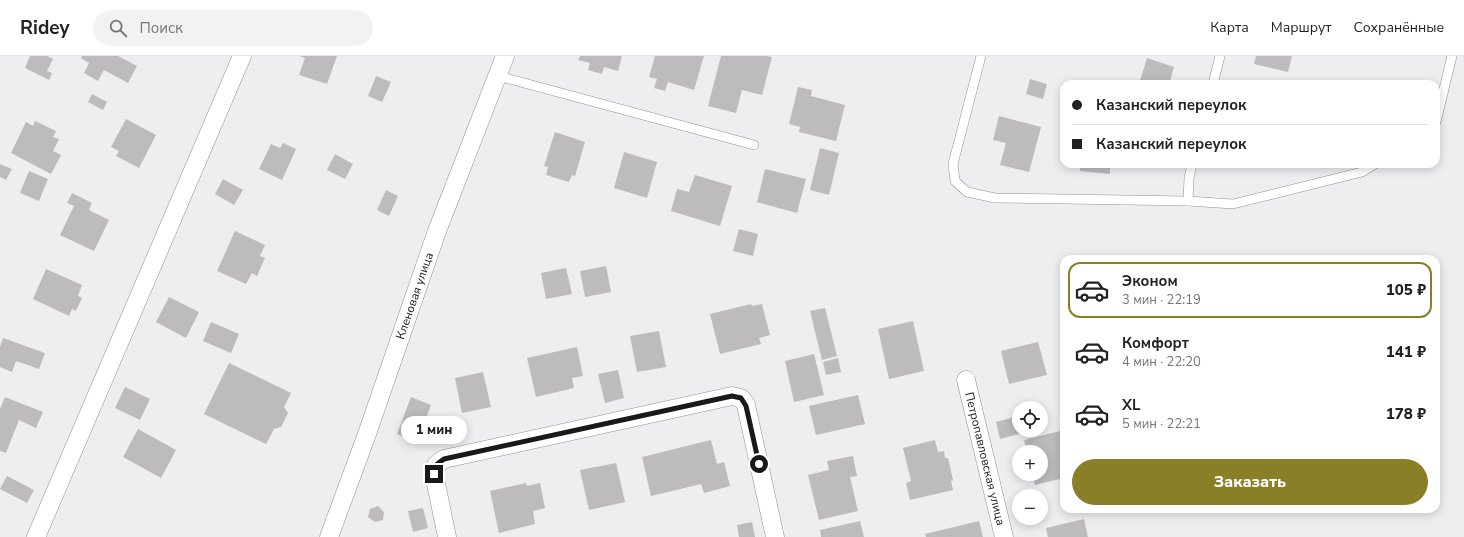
<!DOCTYPE html>
<html lang="ru">
<head>
<meta charset="utf-8">
<style>
  :root { --surface:#fff; --page:#f2f2f2; --text:#222; --muted:#767676; --line:#e0e0e0; --accent:#897f26 }
  body { margin:0; font-family:"Nunito Sans",sans-serif; background:var(--page); color:var(--text); height:100vh; display:flex; flex-direction:column; font-size:15px; white-space:nowrap }
  * { box-sizing:border-box; margin:0 }
  p { font-size:13px; color:var(--muted) }
  .icon { flex:none; width:22px; height:22px; fill:none; stroke:currentColor; stroke-width:2; stroke-linecap:round; stroke-linejoin:round }
  .map { position:relative; flex:1; overflow:hidden }
  .drawer { position:absolute; left:1060px; top:199px; width:380px; height:258px; display:flex; flex-direction:column; background:var(--surface); border-radius:12px; box-shadow:0 2px 10px #0003 }
  .drawer>* { flex:none }
  .banner { position:absolute; left:1060px; top:24px; width:380px; height:88px; border-radius:12px; box-shadow:0 2px 10px #0003; display:grid; align-content:center; height:88px; padding:0 12px; background:var(--surface) }
  .fabs { position:absolute; left:1012px; top:345px; display:grid; gap:8px }
  .fabs a { display:grid; place-items:center; width:36px; height:36px; border-radius:50%; background:var(--surface); box-shadow:0 2px 10px #0003; font-size:20px }
  .end { position:absolute; width:18px; height:18px; margin:-9px; border:5px solid #1a191a; background:#fff; box-shadow:0 0 0 2px #fff }
  .from { border-radius:50% }
  .bubble { position:absolute; height:28px; border-radius:14px; background:var(--surface); box-shadow:0 2px 10px #0003; font-size:13px; font-weight:800; line-height:28px; text-align:center }
  .banner b { display:flex; align-items:center; gap:14px; height:38px; font-size:15px }
  .banner b+b { border-top:1px solid var(--line) }
  .banner i { width:10px; height:10px; background:var(--text) }
  ul { padding:7px 0 0; list-style:none }
  li { display:flex; align-items:center; gap:12px; height:56px; margin:0 8px 6px; padding:0 4px; border:2px solid transparent; border-radius:12px }
  li div { flex:1 }
  li b { display:block; font-size:15px }
  li em { font-style:normal; font-weight:800 }
  li.on { border-color:var(--accent) }
  li>.icon { width:36px; height:36px; stroke-width:1.5 }
  .button { display:flex; gap:8px; margin-top:auto; padding:8px 12px }
  .button a { flex:1; height:46px; border-radius:24px; background:var(--accent); color:#fff; font-size:16px; font-weight:800; line-height:46px; text-align:center }
  header { display:flex; align-items:center; gap:24px; box-sizing:border-box; height:56px; padding:0 20px; background:var(--surface); border-bottom:1px solid var(--line) }
  header strong { font-size:19px }
  nav { display:flex; gap:22px; margin-inline-start:auto; font-size:14px }
  .search { width:280px; height:36px; background:var(--page); display:flex; align-items:center; gap:10px; box-sizing:border-box; padding:0 14px; border-radius:22px; color:var(--muted); font-size:15px }
  .map>svg:first-child { display:block }
</style>
</head>
<body>
<header>
<strong>Ridey</strong>
<div class="search"><svg class="icon" aria-label="search" viewBox="0 0 24 24"><circle cx="10" cy="10" r="6"/><path d="M15 15l6 6"/></svg>Поиск</div>
<nav><a>Карта</a><a>Маршрут</a><a>Сохранённые</a></nav>
</header>
<div class="map">
<svg width="1464" height="481" viewBox="0 0 1464 481">
  <rect width="100%" height="100%" fill="#eeedf0"/>
  <g fill="#bdbbbe">
    <polygon points="30,0 47,0 53,3 47,15 52,17 49,24 25,12"/>
    <polygon points="82,0 118,0 137,10 128,27 104,14 98,25 84,17 89,7 81,2"/>
    <polygon points="299,0 337,0 327,28 299,19 305,2"/>
    <polygon points="580,0 622,0 618,15 604,11 602,18 588,14 590,7 578,4"/>
    <polygon points="655,0 704,0 694,34 668,26 665,35 654,32 657,23 649,21"/>
    <polygon points="721,0 766,0 772,1 762,39 742,34 736,57 708,50"/>
    <polygon points="1256,0 1292,0 1288,16 1254,8"/>
    <polygon points="1147,2 1174,11 1169,28 1139,28"/>
    <polygon points="376,20 391,26 382,46 368,40"/>
    <polygon points="1030,23 1047,28 1043,43 1026,38"/>
    <polygon points="798,31 812,34 811,40 845,49 836,85 799,76 800,71 789,68"/>
    <polygon points="92,38 107,46 103,54 88,46"/>
    <polygon points="999,60 1041,71 1029,116 1000,109 1006,87 993,84"/>
    <polygon points="126,63 156,79 139,112 116,100 119,95 111,91"/>
    <polygon points="35,65 56,75 53,81 59,83 53,95 61,99 51,118 11,97 26,66 33,70"/>
    <polygon points="555,76 585,86 575,120 572,119 569,126 546,119 548,111 544,110"/>
    <polygon points="283,87 296,93 282,124 259,113 271,88 280,92"/>
    <polygon points="820,92 839,97 829,139 810,134"/>
    <polygon points="624,96 657,106 647,142 614,132"/>
    <polygon points="335,98 353,108 345,123 327,114"/>
    <polygon points="0,108 12,113 6,124 0,121"/>
    <polygon points="1080,108 1110,108 1110,118 1080,115"/>
    <polygon points="765,113 806,123 797,157 757,146"/>
    <polygon points="29,115 48,123 39,145 20,137"/>
    <polygon points="695,119 732,130 720,170 671,155 677,133 689,136"/>
    <polygon points="223,123 243,134 234,149 215,138"/>
    <polygon points="386,134 398,140 389,160 377,154"/>
    <polygon points="72,137 92,147 89,154 109,164 94,195 60,179 74,150 67,147"/>
    <polygon points="739,173 758,178 753,200 733,195"/>
    <polygon points="235,175 265,189 260,200 265,202 257,220 252,217 246,228 217,215"/>
    <polygon points="606,210 611,236 585,241 580,215"/>
    <polygon points="566,212 572,238 546,243 541,217"/>
    <polygon points="46,213 82,229 78,240 82,242 76,255 72,253 69,260 33,243"/>
    <polygon points="169,241 199,256 186,282 156,266"/>
    <polygon points="751,248 752,250 762,248 770,279 759,282 761,288 720,298 710,258"/>
    <polygon points="825,252 837,300 822,304 810,255"/>
    <polygon points="913,265 924,315 889,323 878,273"/>
    <polygon points="211,266 239,278 231,297 203,285"/>
    <polygon points="659,275 666,311 637,316 630,280"/>
    <polygon points="3,282 45,297 39,313 16,305 12,316 0,311 0,291"/>
    <polygon points="1038,286 1047,319 1009,328 1001,295"/>
    <polygon points="577,291 583,320 572,322 574,332 536,341 527,302"/>
    <polygon points="814,298 824,339 794,346 785,305"/>
    <polygon points="838,302 841,316 826,319 823,306"/>
    <polygon points="229,307 291,337 284,351 288,357 281,371 274,373 266,388 204,358"/>
    <polygon points="618,314 624,342 605,347 598,318"/>
    <polygon points="483,316 491,351 462,357 455,322"/>
    <polygon points="125,331 150,343 140,364 115,352"/>
    <polygon points="858,339 865,368 816,379 809,350"/>
    <polygon points="5,341 43,356 36,372 19,364 6,397 0,395 0,353"/>
    <polygon points="411,341 431,349 417,386 397,378"/>
    <polygon points="1015,361 1019,378 1000,383 996,366"/>
    <polygon points="138,373 176,394 161,422 123,401"/>
    <polygon points="1064,374 1064,422 1035,429 1032,418 1041,418 1041,396 1027,396 1024,384"/>
    <polygon points="711,384 717,408 724,406 730,430 704,437 701,428 651,440 642,401"/>
    <polygon points="935,384 938,396 944,395 945,402 948,402 953,424 951,425 953,434 910,444 906,427 911,425 903,392"/>
    <polygon points="853,400 857,420 850,421 858,455 819,464 808,419 829,414 827,405"/>
    <polygon points="616,407 625,446 589,454 580,414"/>
    <polygon points="7,420 34,434 27,447 0,433"/>
    <polygon points="526,427 527,430 540,427 545,452 533,455 535,468 499,477 490,435"/>
    <polygon points="378,450 384,456 383,464 375,466 368,461 370,453"/>
    <polygon points="423,452 428,472 413,476 408,455"/>
    <polygon points="1084,463 1088,481 1048,481 1046,472"/>
    <polygon points="860,465 864,481 821,481 820,474"/>
    <polygon points="979,465 983,481 926,481 925,478"/>
    <polygon points="752,466 755,481 739,481 737,469"/>
  </g>
  <g fill="none" stroke-linecap="round" stroke-linejoin="round">
    <defs>
      <g id="lane">
        <polyline points="981,0 953,108 955,125 967,136 995,142 1188,145 1233,148 1362,116 1375,108"/>
        <polyline points="498,20 754,89"/>
        <polyline points="1213,28 1220,0"/>
        <polyline points="1436,66 1452,0"/>
        <polyline points="1188,145 1189,122 1192,108"/>
      </g>
      <g id="street">
        <path id="s1" d="M966,324L1004,481"/>
        <polyline points="36,481 242,0"/>
        <path id="s2" d="M329,481L367,378L437,175L505,0"/>
        <polyline points="447,481 434,418 436,409 444,403 732,340 741,342 746,349 775,481"/>
      </g>
    </defs>
    <use href="#lane" stroke="#919092" stroke-width="10"/>
    <use href="#street" stroke="#919092" stroke-width="19"/>
    <use href="#lane" stroke="#fff" stroke-width="9"/>
    <use href="#street" stroke="#fff" stroke-width="18"/>
  </g>
  <g fill="none" stroke-linecap="round" stroke-linejoin="round">
    <polyline stroke="#1a191a" stroke-width="5" points="434,418 436,409 444,403 732,340 741,342 746,350 759,408"/>
  </g>
  <g text-anchor="middle" dominant-baseline="central" stroke-width="3" stroke-linejoin="round" paint-order="stroke">
    <g font-size="12" fill="#1a191a" stroke="#fcfafd">
      <text stroke="none"><textPath href="#s2" startOffset="256">Кленовая улица</textPath></text>
      <text stroke="none"><textPath href="#s1" startOffset="81">Петропавловская улица</textPath></text>
    </g>
  </g>
</svg>
<div class="fabs">
<a><svg class="icon" aria-label="locate" viewBox="0 0 24 24"><circle cx="12" cy="12" r="6"/><path d="M12 2v4M12 18v4M2 12h4M18 12h4"/></svg></a>
<a>+</a>
<a>−</a>
</div>
<i class="end from" style="left:759px;top:408px"></i>
<i class="end" style="left:434px;top:418px"></i>
<div class="bubble" style="left:401px;top:360px;width:66px">1 мин</div>
<div class="banner">
<b><i class="from"></i>Казанский переулок</b>
<b><i></i>Казанский переулок</b>
</div>
<section class="drawer">
<ul>
<li class="on"><svg class="icon" aria-label="car" viewBox="0 0 24 24"><path d="M5 17H2v-5l4-1 3-4h7l3 4 3 1v5h-3M9 17h6M6 11h13"/><circle cx="7" cy="17" r="2"/><circle cx="17" cy="17" r="2"/></svg><div><b>Эконом</b><p>3 мин · 22:19</p></div><em>105 ₽</em></li>
<li><svg class="icon" aria-label="car" viewBox="0 0 24 24"><path d="M5 17H2v-5l4-1 3-4h7l3 4 3 1v5h-3M9 17h6M6 11h13"/><circle cx="7" cy="17" r="2"/><circle cx="17" cy="17" r="2"/></svg><div><b>Комфорт</b><p>4 мин · 22:20</p></div><em>141 ₽</em></li>
<li><svg class="icon" aria-label="car" viewBox="0 0 24 24"><path d="M5 17H2v-5l4-1 3-4h7l3 4 3 1v5h-3M9 17h6M6 11h13"/><circle cx="7" cy="17" r="2"/><circle cx="17" cy="17" r="2"/></svg><div><b>XL</b><p>5 мин · 22:21</p></div><em>178 ₽</em></li>
</ul>
<div class="button"><a>Заказать</a></div>
</section>
</div>
</body>
</html>
